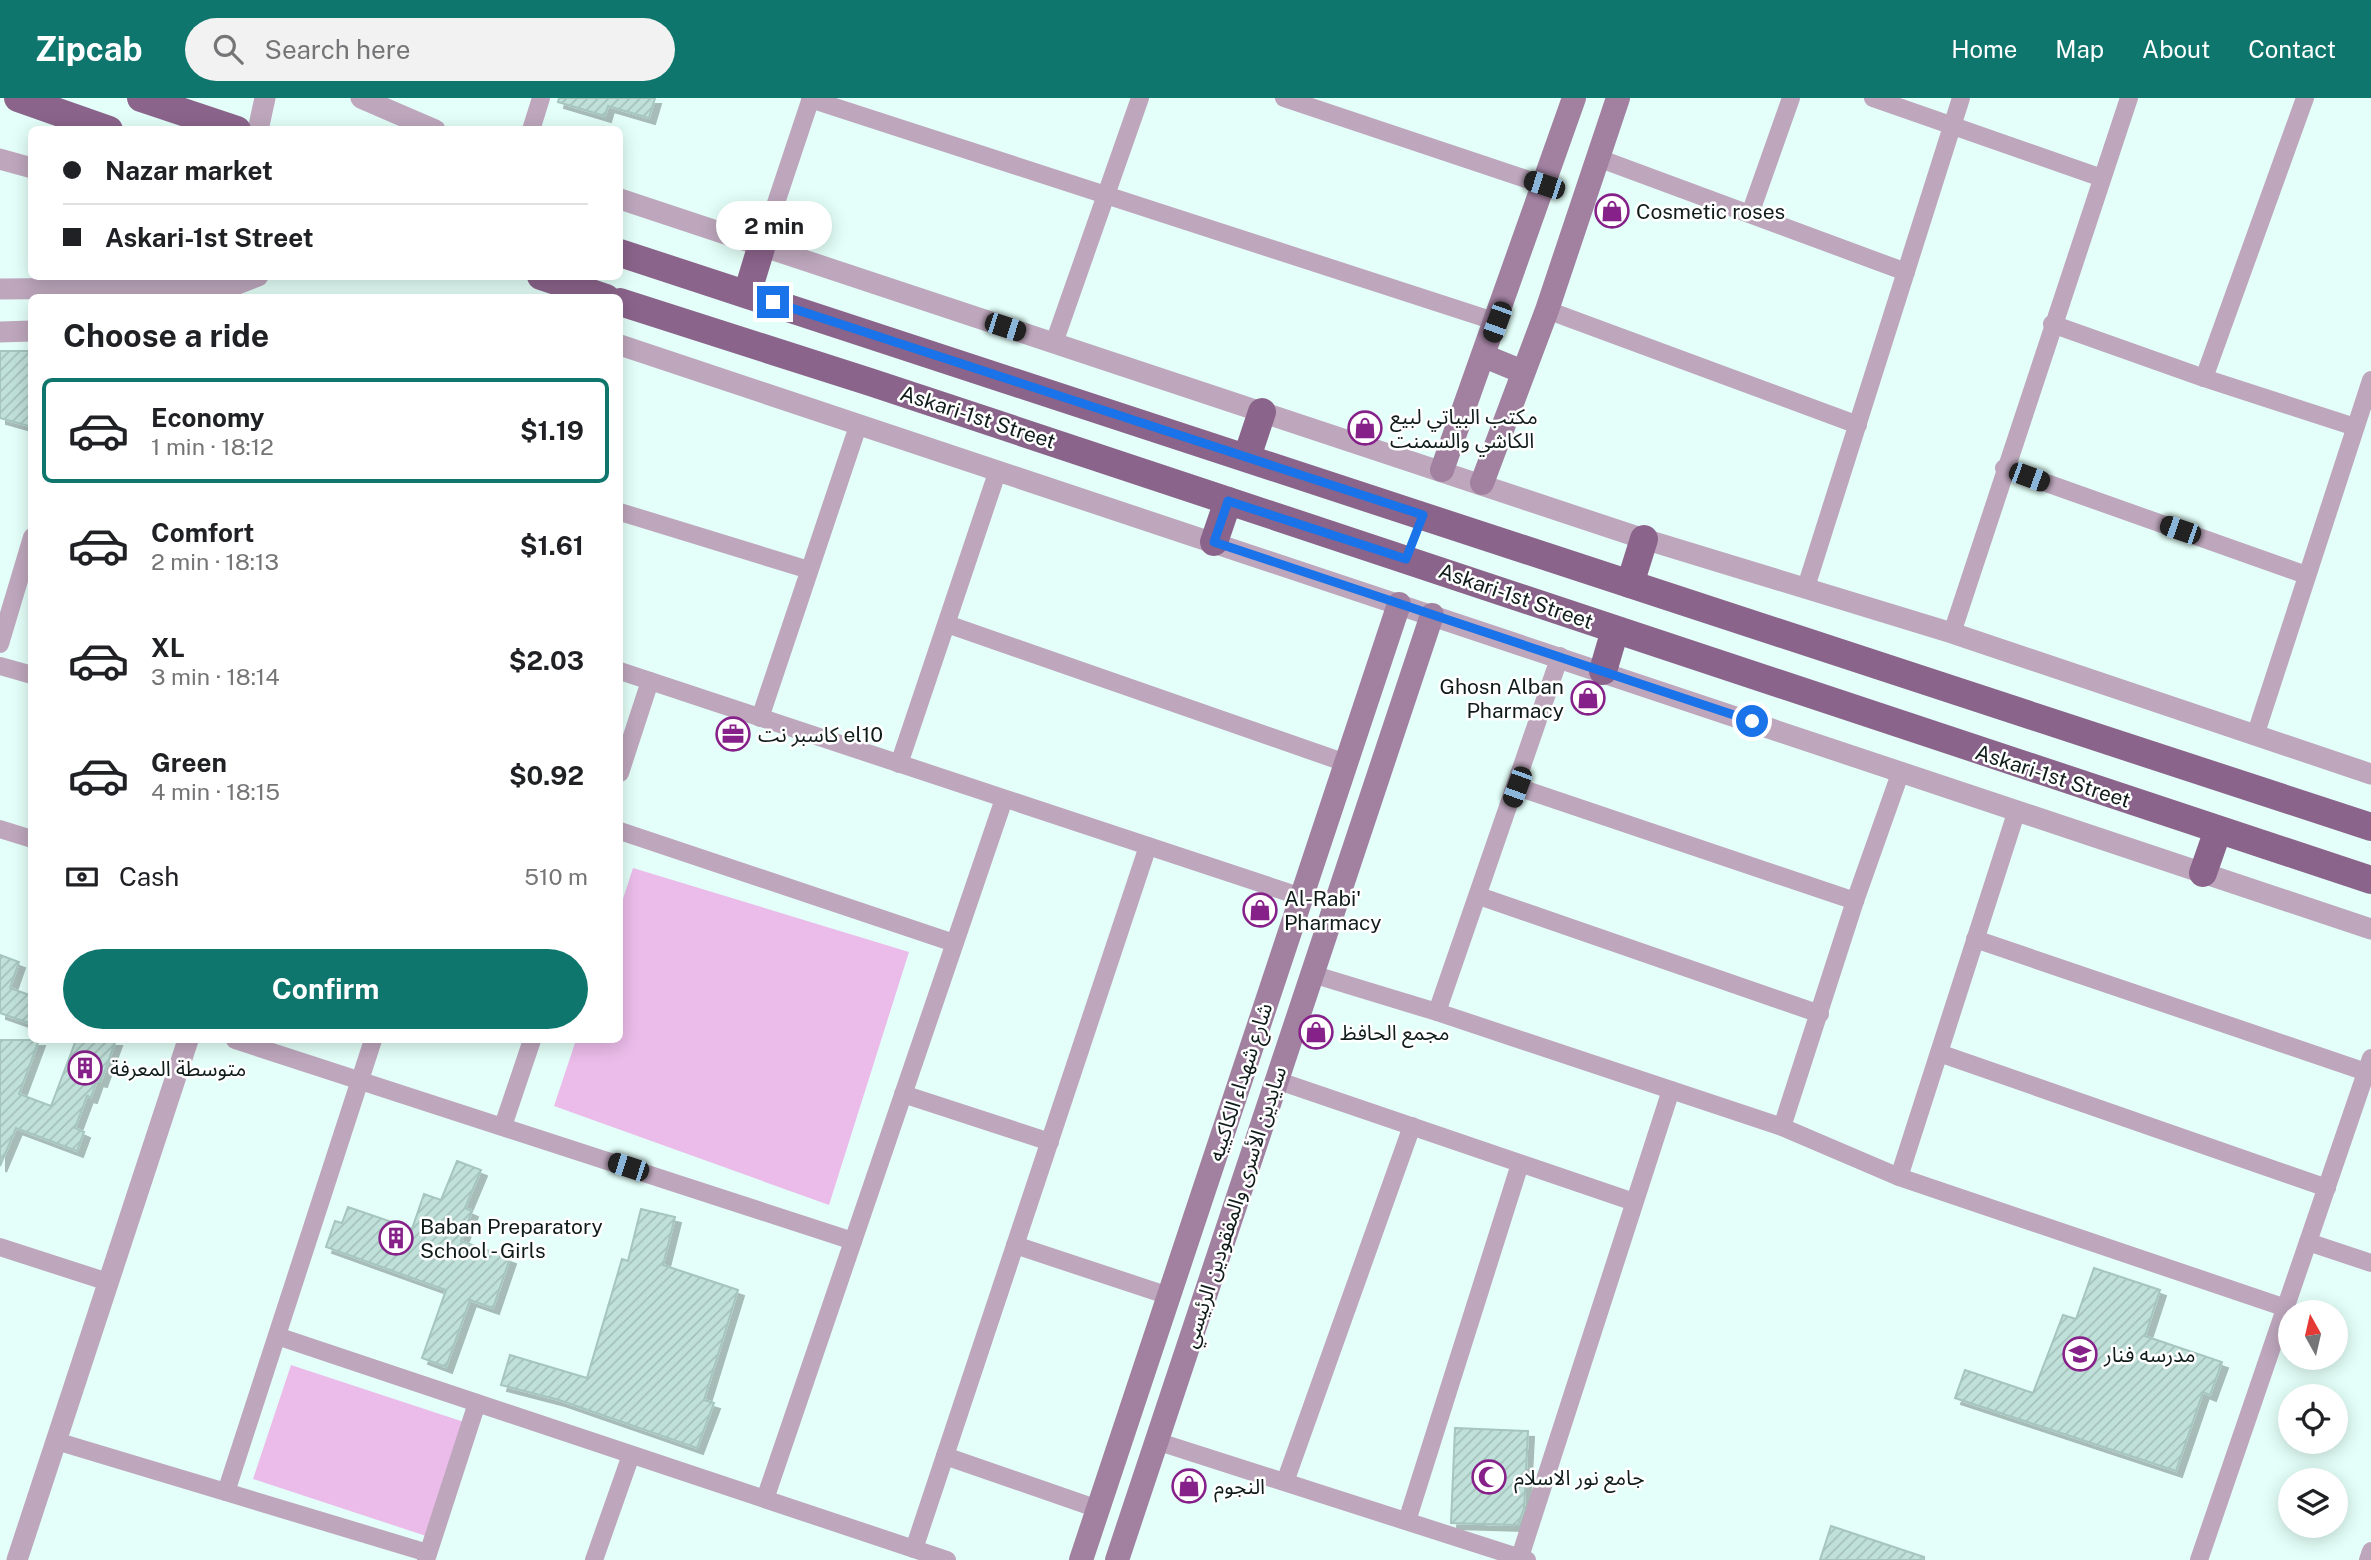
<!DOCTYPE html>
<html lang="en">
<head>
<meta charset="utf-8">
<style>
  :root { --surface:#fff; --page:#f2f2f2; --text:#202124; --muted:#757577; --line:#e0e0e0; --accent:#0f766e }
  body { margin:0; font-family:"Public Sans","Noto Sans Arabic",sans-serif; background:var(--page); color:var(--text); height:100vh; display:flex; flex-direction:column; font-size:26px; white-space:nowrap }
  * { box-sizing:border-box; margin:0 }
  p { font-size:23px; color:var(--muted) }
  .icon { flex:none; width:38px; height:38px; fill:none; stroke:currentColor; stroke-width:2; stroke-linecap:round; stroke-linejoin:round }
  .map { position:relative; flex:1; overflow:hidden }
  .side { position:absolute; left:28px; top:196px; width:595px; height:749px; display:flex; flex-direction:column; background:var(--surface); border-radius:10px; box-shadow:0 4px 18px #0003 }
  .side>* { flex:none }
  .guide { position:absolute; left:28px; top:28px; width:595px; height:154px; border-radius:10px; box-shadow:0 4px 18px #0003; display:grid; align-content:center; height:154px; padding:0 35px; background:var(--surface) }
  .needle { width:46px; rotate:352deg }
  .tools { position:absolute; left:2278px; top:1202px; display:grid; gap:14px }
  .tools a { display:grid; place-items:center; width:70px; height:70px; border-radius:50%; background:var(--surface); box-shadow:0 4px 18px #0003; font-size:35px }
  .end { position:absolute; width:32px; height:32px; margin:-16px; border:9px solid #1a73e8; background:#fff; box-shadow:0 0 0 4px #fff }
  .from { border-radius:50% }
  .bubble { position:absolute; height:49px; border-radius:24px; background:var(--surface); box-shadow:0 4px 18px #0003; font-size:23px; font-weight:700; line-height:49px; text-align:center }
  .car { position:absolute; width:21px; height:42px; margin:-21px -10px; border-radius:9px; box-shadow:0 0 5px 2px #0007; background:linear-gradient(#222 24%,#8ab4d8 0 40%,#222 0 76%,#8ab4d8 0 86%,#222 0) }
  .guide b { display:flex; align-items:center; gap:24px; height:66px; font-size:26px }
  .guide b+b { border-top:2px solid var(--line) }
  .guide i { width:18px; height:18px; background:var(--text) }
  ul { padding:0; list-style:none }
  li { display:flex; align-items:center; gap:21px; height:105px; margin:0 14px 10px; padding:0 21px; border:4px solid transparent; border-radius:10px }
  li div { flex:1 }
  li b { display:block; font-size:26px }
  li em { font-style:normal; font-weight:700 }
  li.selected { border-color:var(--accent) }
  li>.icon { width:63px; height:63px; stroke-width:1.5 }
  h2 { padding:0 35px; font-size:32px; line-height:84px }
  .pay { display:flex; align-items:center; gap:18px; height:77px; padding:0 35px; font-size:26px }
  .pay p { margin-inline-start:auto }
  .action { display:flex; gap:14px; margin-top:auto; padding:14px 35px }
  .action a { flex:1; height:80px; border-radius:42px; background:var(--accent); color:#fff; font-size:28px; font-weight:700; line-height:80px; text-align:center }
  header { display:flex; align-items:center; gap:42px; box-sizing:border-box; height:98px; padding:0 35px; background:var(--accent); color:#fff }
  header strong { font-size:33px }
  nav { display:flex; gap:38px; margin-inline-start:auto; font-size:24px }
  .search { width:490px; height:63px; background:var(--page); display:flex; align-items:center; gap:18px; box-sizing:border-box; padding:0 24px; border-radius:38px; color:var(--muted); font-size:26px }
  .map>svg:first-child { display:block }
</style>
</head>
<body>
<header>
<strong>Zipcab</strong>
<div class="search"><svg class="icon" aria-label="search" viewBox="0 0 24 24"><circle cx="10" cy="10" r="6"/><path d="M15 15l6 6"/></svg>Search here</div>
<nav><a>Home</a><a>Map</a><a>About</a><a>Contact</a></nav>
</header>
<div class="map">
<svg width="2371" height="1462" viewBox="0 0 2371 1462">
  <defs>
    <pattern id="building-hatch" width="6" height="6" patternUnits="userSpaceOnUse" patternTransform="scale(1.75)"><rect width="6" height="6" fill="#c0e1d9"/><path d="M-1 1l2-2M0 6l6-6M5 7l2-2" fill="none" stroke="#a4c0ba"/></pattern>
    <filter id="shadow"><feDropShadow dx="6" dy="6" stdDeviation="0" flood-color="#0004"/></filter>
  </defs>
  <rect width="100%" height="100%" fill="#e4fff9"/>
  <g fill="#ebbcea">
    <polygon points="633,770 909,854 829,1107 554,1008 576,942 620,942 620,810"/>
    <polygon points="291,1267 464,1324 426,1438 253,1381"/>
  </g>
  <g fill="url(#building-hatch)" stroke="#a5c5be" stroke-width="2" filter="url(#shadow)">
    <polygon points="559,0 655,0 649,20 608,8 605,18 558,4"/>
    <polygon points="0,253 32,253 32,329 0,320"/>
    <polygon points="0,857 19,864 10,890 32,898 32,926 0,915"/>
    <polygon points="0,942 39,942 19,996 51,1008 76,942 116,942 101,983 97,982 91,999 87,998 75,1030 84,1034 77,1053 16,1030 0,1068"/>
    <polygon points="457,1063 481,1072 465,1110 472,1113 461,1143 510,1160 493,1210 470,1202 446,1269 422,1260 446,1192 326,1149 335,1123 342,1125 348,1109 412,1131 424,1096 441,1102"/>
    <polygon points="641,1111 675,1119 663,1167 738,1192 704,1302 714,1305 697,1350 559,1302 501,1287 510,1257 587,1280 622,1161 628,1163"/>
    <polygon points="2094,1170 2160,1192 2145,1238 2222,1264 2210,1297 2203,1294 2176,1373 1955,1300 1965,1272 2033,1295 2063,1217 2076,1221"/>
    <polygon points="1455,1330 1528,1333 1524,1410 1518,1427 1451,1425"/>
    <polygon points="1831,1428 1924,1459 1924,1462 1820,1462"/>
  </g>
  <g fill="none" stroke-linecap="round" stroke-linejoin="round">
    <g stroke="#bea7bd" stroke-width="18">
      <polyline points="1284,0 1544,87"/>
      <polyline points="1873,0 2102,80"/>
      <polyline points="810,1 1497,224"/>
      <polyline points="531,32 541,0"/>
      <polyline points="1598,60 1906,174"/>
      <polyline points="1750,116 1791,0"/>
      <polyline points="761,150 811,0"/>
      <polyline points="1547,212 1858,327"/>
      <polyline points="2052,226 2204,280 2355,329"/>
      <polyline points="1054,245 1140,0"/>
      <polyline points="2204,280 2305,0"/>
      <polyline points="2004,370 2306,477"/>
      <polyline points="620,414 809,472"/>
      <polyline points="1806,489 1961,0"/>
      <polyline points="947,526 1346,665"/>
      <polyline points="1952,535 2129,0"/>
      <polyline points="0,546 32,439"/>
      <polyline points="0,568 32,577"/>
      <polyline points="620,573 1302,799"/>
      <polyline points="760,620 858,328"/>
      <polyline points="2256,635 2371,282"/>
      <polyline points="899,666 997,375"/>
      <polyline points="620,675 650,583"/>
      <polyline points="1517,689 1855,803"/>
      <polyline points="0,731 32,741"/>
      <polyline points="620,733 954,845"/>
      <polyline points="1479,798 1820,916"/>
      <polyline points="1975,841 2366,974"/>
      <polyline points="1312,876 1437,914 1782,1029 1899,1079 2286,1210"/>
      <polyline points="1437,914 1560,558"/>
      <polyline points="235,942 853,1143"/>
      <polyline points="1939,955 2327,1090"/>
      <polyline points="1276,982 1634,1104"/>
      <polyline points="903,996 1050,1044"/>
      <polyline points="503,1028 532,942"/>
      <polyline points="1782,1029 1855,803 1901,673"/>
      <polyline points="1899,1079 2017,712"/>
      <polyline points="2308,1144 2371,1165"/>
      <polyline points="1015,1147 1169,1198"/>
      <polyline points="0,1149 108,1184"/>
      <polyline points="277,1238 947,1462"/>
      <polyline points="56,1343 428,1455"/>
      <polyline points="1156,1343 1527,1462"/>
      <polyline points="945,1358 1098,1411"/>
      <polyline points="1285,1384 1412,1028"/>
      <polyline points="226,1394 373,942"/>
      <polyline points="765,1401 1004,701"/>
      <polyline points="1407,1423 1520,1066"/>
      <polyline points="914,1451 1148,748"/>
      <polyline points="426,1462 477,1305"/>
      <polyline points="594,1462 631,1357"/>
      <polyline points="1519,1462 1671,992"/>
      <polyline points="2199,1462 2371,960"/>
      <polyline points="2368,1462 2371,1453"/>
    </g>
    <g stroke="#bea7bd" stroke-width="21">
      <polyline points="361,0 435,32"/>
      <polyline points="258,32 265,0"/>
      <polyline points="0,61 32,70"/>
      <polyline points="620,101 1644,441 1952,535 2371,676"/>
      <polyline points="0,191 230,189 258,178"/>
      <polyline points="0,234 32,233"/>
      <polyline points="620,247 2371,831"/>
      <polyline points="17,1462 188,942"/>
    </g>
    <g stroke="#a180a0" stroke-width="24">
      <polyline points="1484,258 1523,274"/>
      <polyline points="1442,372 1574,0"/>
      <polyline points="1482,385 1547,212 1618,0"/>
      <polyline points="1081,1462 1399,506"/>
      <polyline points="1117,1462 1432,517"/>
    </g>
    <g stroke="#8b648b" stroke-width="28">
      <polyline points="18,0 109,32"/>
      <polyline points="141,0 237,32"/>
      <polyline points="620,155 2371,729"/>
      <polyline points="541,178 606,200"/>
      <polyline points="747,196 761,150"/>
      <polyline points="620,204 870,284 2371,782"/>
      <polyline points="1247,359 1262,314"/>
      <polyline points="1214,444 1228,403"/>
      <polyline points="1630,486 1644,441"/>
      <polyline points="1603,573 1615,532"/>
      <polyline points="2203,775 2218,732"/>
    </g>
  </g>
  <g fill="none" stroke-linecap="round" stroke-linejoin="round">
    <polyline stroke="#1a73e8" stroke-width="9" points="773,204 1423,417 1406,461 1228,403 1214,444 1752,623"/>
  </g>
  <defs>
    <symbol id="shop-ring" viewBox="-11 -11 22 22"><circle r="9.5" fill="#fff" stroke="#862189" stroke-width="1.5"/><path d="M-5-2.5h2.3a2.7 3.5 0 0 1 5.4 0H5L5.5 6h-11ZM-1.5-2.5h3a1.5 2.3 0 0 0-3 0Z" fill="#862189"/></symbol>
    <symbol id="office-ring" viewBox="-11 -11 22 22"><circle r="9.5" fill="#fff" stroke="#862189" stroke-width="1.5"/><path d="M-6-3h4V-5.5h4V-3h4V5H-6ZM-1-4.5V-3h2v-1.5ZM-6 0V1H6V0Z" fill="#862189"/></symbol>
    <symbol id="building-ring" viewBox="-11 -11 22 22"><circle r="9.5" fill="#fff" stroke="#862189" stroke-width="1.5"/><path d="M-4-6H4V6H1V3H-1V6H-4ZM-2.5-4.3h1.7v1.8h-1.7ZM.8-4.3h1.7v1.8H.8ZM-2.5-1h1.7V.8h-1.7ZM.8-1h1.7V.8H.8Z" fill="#862189"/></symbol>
    <symbol id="school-ring" viewBox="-11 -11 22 22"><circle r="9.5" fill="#fff" stroke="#862189" stroke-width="1.5"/><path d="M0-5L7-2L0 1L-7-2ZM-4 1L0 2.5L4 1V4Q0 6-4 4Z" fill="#862189"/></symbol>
    <symbol id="mosque-ring" viewBox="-11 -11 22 22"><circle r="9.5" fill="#fff" stroke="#862189" stroke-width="1.5"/><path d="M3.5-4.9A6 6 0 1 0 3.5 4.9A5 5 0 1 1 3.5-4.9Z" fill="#862189"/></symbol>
  </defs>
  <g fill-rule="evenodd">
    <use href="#shop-ring" x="1593" y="94" width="38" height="38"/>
    <use href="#shop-ring" x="1346" y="311" width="38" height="38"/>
    <use href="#shop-ring" x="1569" y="581" width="38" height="38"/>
    <use href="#office-ring" x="714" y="617" width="38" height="38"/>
    <use href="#shop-ring" x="1241" y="793" width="38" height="38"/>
    <use href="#shop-ring" x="1297" y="915" width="38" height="38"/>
    <use href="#building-ring" x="66" y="951" width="38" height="38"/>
    <use href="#building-ring" x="377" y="1121" width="38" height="38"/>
    <use href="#school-ring" x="2061" y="1237" width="38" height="38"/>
    <use href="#mosque-ring" x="1470" y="1360" width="38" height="38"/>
    <use href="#shop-ring" x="1170" y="1369" width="38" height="38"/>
  </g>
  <g text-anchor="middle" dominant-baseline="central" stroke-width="5" stroke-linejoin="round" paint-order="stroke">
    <g font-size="21" fill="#101c1a" stroke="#fff" text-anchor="start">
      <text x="1636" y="113">Cosmetic roses</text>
      <text x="1390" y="318">مكتب البياتي لبيع<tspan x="1390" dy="24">الكاشي والسمنت</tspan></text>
      <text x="1564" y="588" text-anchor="end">Ghosn Alban<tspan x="1564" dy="24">Pharmacy</tspan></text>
      <text x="758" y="636">كاسبر نت el10</text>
      <text x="1284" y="800">Al-Rabi'<tspan x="1284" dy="24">Pharmacy</tspan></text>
      <text x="1340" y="934">مجمع الحافظ</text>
      <text x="110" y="970">متوسطة المعرفة</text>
      <text x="420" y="1128">Baban Preparatory<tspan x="420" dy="24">School - Girls</tspan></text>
      <text x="2104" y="1256">مدرسه فنار</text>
      <text x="1514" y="1379">جامع نور الاسلام</text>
      <text x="1214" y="1388">النجوم</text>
    </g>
    <g font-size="21" fill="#101c1a" stroke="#fff">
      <text transform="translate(978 319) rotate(18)">Askari-1st Street</text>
      <text transform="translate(1516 498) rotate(19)">Askari-1st Street</text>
      <text transform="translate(2053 678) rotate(18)">Askari-1st Street</text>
      <text transform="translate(1240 984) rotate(-72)">شارع شهداء الكاكييه</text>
      <text transform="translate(1234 1109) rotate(-72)">سايدين الأسرى والمفقودين الرئيسي</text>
    </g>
  </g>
</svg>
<div class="tools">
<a><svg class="needle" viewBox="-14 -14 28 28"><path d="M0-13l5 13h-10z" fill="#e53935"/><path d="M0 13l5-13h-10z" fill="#757577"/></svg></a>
<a><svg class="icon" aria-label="locate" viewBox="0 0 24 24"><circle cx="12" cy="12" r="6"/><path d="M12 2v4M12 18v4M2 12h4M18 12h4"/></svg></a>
<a><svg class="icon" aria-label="layers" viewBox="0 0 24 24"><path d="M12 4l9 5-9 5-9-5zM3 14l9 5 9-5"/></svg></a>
</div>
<i class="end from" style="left:1752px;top:623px"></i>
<i class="end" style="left:773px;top:204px"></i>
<div class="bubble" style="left:716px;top:103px;width:116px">2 min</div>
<i class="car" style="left:1544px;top:87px;rotate:288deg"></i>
<i class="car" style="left:1497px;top:224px;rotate:200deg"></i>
<i class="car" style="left:1005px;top:229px;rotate:108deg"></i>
<i class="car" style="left:2029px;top:379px;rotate:110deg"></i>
<i class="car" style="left:2180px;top:432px;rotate:289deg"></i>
<i class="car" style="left:1517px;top:689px;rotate:200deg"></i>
<i class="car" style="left:628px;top:1069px;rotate:288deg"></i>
<div class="guide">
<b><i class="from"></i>Nazar market</b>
<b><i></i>Askari-1st Street</b>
</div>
<section class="side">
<h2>Choose a ride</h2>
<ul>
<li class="selected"><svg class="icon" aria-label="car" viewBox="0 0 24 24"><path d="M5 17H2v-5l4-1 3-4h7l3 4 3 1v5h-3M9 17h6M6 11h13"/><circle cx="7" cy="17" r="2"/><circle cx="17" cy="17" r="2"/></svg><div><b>Economy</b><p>1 min · 18:12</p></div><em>$1.19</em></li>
<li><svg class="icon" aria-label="car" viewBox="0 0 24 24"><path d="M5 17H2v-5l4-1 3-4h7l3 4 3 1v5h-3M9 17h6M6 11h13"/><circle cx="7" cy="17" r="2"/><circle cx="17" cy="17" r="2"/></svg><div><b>Comfort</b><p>2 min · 18:13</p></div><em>$1.61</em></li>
<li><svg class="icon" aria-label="car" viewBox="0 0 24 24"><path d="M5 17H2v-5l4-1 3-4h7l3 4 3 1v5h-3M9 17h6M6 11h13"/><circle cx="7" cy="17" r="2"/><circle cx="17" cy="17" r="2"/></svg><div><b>XL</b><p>3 min · 18:14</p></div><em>$2.03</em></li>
<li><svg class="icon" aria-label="car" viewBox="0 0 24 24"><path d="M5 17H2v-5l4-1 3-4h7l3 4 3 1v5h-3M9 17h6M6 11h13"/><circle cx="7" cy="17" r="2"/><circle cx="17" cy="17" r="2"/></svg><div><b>Green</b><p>4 min · 18:15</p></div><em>$0.92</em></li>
</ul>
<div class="pay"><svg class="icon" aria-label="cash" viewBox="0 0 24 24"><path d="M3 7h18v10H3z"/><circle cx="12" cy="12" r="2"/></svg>Cash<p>510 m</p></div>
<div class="action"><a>Confirm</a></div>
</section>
</div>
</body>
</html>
